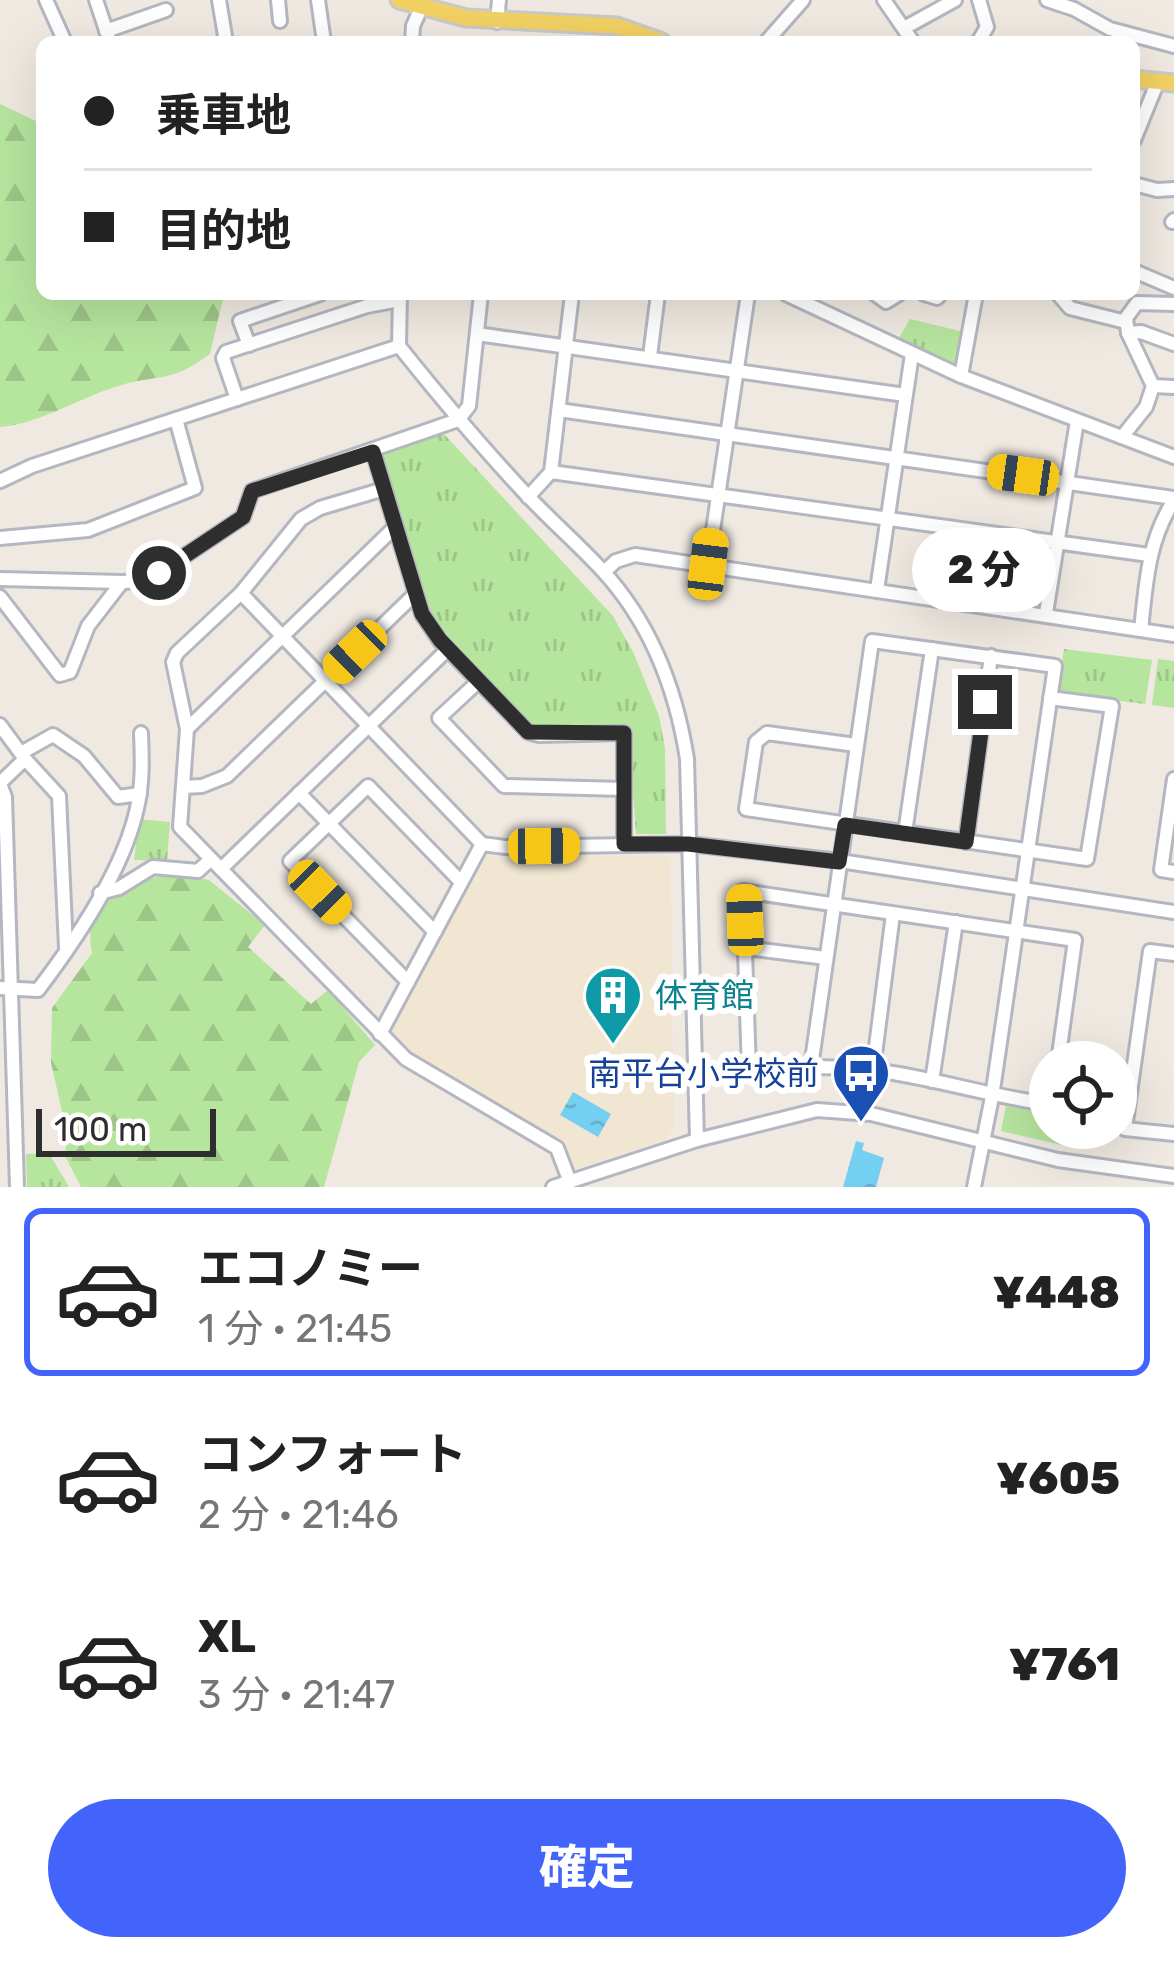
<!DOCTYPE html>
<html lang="ja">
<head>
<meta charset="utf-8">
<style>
  :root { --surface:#fff; --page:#f6f6f6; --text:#222; --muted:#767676; --line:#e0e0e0; --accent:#4264fb }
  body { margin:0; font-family:Rubik,"Noto Sans JP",sans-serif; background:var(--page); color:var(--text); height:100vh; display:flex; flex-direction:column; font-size:45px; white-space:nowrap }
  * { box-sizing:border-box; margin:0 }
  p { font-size:39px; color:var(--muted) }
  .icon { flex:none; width:66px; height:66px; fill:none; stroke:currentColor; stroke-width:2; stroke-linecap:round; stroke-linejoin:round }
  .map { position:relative; height:1187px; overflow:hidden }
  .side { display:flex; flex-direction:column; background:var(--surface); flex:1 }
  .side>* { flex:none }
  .banner { position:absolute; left:36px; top:36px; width:1104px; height:264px; border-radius:18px; box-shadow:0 12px 48px #0002; display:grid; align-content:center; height:264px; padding:0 48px; background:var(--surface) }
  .buttons { position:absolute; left:1029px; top:1041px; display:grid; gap:24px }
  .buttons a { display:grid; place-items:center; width:108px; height:108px; border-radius:50%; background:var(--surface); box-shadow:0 12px 48px #0002; font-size:60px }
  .scale { position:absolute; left:36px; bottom:30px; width:180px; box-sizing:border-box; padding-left:12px; border:6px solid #2e2e2e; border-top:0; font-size:33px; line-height:42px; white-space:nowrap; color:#2e2e2e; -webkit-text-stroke:9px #fff; paint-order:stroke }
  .end { position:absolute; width:54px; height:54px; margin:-27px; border:15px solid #2e2e2e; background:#fff; box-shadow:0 0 0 6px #fff }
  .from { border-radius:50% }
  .bubble { position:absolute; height:84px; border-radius:42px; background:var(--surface); box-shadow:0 12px 48px #0002; font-size:39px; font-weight:800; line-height:84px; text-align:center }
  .car { position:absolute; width:36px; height:72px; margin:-36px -18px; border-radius:15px; box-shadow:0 0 9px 3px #0007; background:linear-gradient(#f5c518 24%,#345 0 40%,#f5c518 0 76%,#345 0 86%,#f5c518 0) }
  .banner b { display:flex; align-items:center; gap:42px; height:114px; font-size:45px }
  .banner b+b { border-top:3px solid var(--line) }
  .banner i { width:30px; height:30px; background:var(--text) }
  ul { padding:21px 0 0; list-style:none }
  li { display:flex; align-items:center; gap:36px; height:168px; margin:0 24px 18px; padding:0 24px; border:6px solid transparent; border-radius:18px }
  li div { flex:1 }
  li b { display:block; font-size:45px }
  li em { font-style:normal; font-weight:800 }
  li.current { border-color:var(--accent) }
  li>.icon { width:108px; height:108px; stroke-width:1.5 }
  .button { display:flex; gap:24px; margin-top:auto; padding:24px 48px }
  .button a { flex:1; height:138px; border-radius:72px; background:var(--accent); color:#fff; font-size:48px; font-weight:800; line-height:138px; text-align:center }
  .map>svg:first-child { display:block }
</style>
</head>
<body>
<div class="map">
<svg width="1174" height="1187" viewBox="0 0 1174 1187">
  <defs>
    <pattern id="grass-tufts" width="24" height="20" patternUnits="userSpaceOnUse" patternTransform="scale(3)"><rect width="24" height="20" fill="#b6e59e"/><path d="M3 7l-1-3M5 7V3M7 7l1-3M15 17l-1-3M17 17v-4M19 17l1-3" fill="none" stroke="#9dc588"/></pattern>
    <pattern id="forest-firs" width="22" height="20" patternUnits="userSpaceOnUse" patternTransform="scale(3)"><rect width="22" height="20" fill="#b6e59e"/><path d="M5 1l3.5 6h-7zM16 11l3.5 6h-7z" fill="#9dc588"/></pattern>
    <pattern id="water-ripples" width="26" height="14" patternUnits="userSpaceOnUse" patternTransform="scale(3)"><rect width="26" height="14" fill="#75cff0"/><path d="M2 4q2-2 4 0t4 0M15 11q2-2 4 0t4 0" fill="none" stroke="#66b2ce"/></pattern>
  </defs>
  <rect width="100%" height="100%" fill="#efe9e1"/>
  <polygon fill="#f0e6d1" points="488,855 498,859 664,855 670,858 674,1125 665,1140 577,1168 570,1165 563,1143 420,1062 388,1031"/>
  <g fill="url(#grass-tufts)">
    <polygon points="910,319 968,333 961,359 951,364 898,340"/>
    <polygon points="443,433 613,616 634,654 659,716 665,748 666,834 636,834 628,724 551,727 531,724 449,641 430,612 382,457 385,451"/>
    <polygon points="1064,649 1152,660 1145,704 1063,694 1058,688"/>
    <polygon points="1158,659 1174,661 1174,708 1152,705"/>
    <polygon points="139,819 170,822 167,861 134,860"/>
    <polygon points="1006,1106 1050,1113 1050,1128 1082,1128 1079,1149 1001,1131"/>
    <polygon points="49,1153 69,1187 27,1187 26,1154"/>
  </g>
  <g fill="url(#forest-firs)">
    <path d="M0,104L42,124V294H224L210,354C169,385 157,373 115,387C77,399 39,424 0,427Z"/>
    <path d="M174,873L209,880L265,925L248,947L311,1004L328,990L375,1045L359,1062L324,1187H81L65,1156L67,1133L51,1063L52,1008L92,953C80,902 133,880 174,873Z"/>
  </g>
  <g fill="url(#water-ripples)">
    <polygon points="573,1092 611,1114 598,1137 560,1115"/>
    <polygon points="856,1141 864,1143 862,1150 884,1158 876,1187 843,1187"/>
  </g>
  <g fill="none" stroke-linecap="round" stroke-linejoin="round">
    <defs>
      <g id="minor">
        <polyline points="46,0 65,42"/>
        <polyline points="96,0 110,42"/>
        <polyline points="219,0 226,42"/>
        <polyline points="278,0 280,21"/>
        <polyline points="318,0 324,42"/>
        <polyline points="884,0 913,42"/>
        <polyline points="1047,0 1074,9 1110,29 1174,46"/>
        <polyline points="497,22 499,0"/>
        <polyline points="906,27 955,0"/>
        <polyline points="106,31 166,10"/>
        <polyline points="412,42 413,26 421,8"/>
        <polyline points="766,42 803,0"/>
        <polyline points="978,42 987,27 979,0"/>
        <polyline points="1134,140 1158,81"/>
        <polyline points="1134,184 1157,190 1174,189"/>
        <polyline points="1172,222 1174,220"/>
        <polyline points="1134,271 1174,288"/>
        <path d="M400,294L399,346C439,396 480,445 524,492C549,519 577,543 602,570C651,623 676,689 687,759L697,1140"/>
        <polyline points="786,294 961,376 1174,457"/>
        <polyline points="875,294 886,302 899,294"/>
        <polyline points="924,294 937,298 941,294"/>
        <polyline points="1058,294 1070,308 1126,322"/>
        <polyline points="1128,333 1141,332 1174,344"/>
        <polyline points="477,334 905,395"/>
        <polyline points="249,345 240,321 320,294"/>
        <polyline points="650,356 658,294"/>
        <polyline points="961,376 976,294"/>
        <polyline points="1153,386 1174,387"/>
        <polyline points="237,399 223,358 226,352 367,306 399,300"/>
        <polyline points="559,410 1174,498"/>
        <polyline points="1122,437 1146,407 1153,386 1128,333 1126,318 1137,303 1174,304"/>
        <polyline points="373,451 422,614 440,641 528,732 539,735 624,733 624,844"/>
        <polyline points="551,472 1149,555"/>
        <polyline points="0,481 32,466 399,346"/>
        <polyline points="384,489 320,508 301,519 241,593 177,653 173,662 187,729 180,827 406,1059 557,1148 570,1182"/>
        <polyline points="528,497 551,472 572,294"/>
        <polyline points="0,538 88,530 195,488 176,419"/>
        <polyline points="708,564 748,294"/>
        <polyline points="604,572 616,561 635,555 1174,635"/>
        <polyline points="0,579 122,582 88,626 70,672 60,675 0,597"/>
        <polyline points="122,582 143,581 159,573 243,517 252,491 458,420 469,406 481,294"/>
        <polyline points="877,590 912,354"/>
        <polyline points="241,593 482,844 505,847 689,844 840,861 1174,912"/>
        <polyline points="1046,613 1077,421"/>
        <path d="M1141,630C1146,582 1148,541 1174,500"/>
        <polyline points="479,681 439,718 504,786 624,789"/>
        <polyline points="0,725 25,759 0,783"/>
        <polyline points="187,729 394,528"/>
        <polyline points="856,745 767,733 756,742 746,809 1087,859 1112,706 1050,698"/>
        <polyline points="21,753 53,735 84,756 118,797 140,794"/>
        <polyline points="25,759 59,796 66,948"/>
        <polyline points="1174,779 1161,870 1174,872"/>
        <polyline points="0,784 5,797 17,1187"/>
        <polyline points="183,787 202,786 227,776 414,595"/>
        <polyline points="299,793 435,932"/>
        <polyline points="905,833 932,649"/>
        <polyline points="966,842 991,656"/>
        <polyline points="221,869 448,649"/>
        <polyline points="100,893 119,888 153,867 198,871 211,859"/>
        <polyline points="746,948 826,958"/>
        <polyline points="1174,954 1150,951 1125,1129 1174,1134"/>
        <polyline points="408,982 290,861 368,786 461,882"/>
        <path d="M0,988L38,990C76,940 124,869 137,808C143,783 142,758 141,733"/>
        <polyline points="380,1034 482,844"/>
        <polyline points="811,1067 872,641 1055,666 992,1097 974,1187"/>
        <polyline points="873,1070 893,914"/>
        <polyline points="932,1081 956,922"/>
        <path d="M1050,1104C990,1097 933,1077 872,1070C831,1065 790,1068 749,1071L743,891L1075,940L1058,1062"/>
        <polyline points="553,1187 697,1140 817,1110 871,1114 1058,1160 1174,1176"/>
      </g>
      <g id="major">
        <polyline points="399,0 466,18 617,26 662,42"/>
        <polyline points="1134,79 1174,83"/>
      </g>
    </defs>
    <use href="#minor" stroke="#b4b7c1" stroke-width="18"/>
    <use href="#major" stroke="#c9c9c9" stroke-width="21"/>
    <use href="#minor" stroke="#fff" stroke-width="12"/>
    <use href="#major" stroke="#f2d163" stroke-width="15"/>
  </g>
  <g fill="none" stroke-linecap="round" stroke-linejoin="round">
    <polyline stroke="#2e2e2e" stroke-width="15" points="159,573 243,517 252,491 373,452 422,614 440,640 528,732 624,733 624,844 688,844 839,862 845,825 966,842 985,702"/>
  </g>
  <defs>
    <symbol id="building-pin" viewBox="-11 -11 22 30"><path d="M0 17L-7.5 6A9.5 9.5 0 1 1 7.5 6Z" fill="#0f9aa8" stroke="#fff"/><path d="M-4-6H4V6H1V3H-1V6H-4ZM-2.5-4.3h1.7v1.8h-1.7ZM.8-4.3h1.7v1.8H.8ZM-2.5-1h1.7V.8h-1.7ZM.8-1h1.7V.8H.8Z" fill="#fff"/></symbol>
    <symbol id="bus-pin" viewBox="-11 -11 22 30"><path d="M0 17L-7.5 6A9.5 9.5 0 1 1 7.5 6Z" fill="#1a4fb4" stroke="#fff"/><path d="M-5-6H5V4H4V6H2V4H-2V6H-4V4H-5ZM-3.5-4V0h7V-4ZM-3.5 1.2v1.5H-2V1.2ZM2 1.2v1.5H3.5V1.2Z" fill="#fff"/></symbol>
  </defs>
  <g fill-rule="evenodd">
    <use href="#building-pin" x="580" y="962" width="66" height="90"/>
    <use href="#bus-pin" x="828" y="1040" width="66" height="90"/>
  </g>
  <g text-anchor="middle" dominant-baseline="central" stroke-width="12" stroke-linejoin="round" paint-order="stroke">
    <g font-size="33" fill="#0d838f" stroke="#fff" text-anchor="start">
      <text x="655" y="995">体育館</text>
    </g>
    <g font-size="33" fill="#164399" stroke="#fff" text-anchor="end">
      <text x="819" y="1073">南平台小学校前</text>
    </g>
  </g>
</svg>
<div class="buttons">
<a><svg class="icon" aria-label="locate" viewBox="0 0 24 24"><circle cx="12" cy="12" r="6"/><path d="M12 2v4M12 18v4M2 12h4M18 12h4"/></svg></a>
</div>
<div class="scale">100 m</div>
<i class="end from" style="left:159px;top:573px"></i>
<i class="end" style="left:985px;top:702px"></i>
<div class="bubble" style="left:912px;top:528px;width:144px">2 分</div>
<i class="car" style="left:1023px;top:475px;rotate:278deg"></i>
<i class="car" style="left:708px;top:564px;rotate:7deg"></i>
<i class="car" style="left:355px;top:652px;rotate:226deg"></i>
<i class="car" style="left:544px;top:846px;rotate:89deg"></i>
<i class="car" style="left:320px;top:892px;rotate:136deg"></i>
<i class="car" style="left:745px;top:920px;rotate:358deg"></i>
<div class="banner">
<b><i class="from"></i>乗車地</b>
<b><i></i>目的地</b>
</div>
</div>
<section class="side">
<ul>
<li class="current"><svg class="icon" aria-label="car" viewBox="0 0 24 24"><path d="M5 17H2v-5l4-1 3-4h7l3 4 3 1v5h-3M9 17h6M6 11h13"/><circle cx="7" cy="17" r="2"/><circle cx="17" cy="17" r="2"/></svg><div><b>エコノミー</b><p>1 分 · 21:45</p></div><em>¥448</em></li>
<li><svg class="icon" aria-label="car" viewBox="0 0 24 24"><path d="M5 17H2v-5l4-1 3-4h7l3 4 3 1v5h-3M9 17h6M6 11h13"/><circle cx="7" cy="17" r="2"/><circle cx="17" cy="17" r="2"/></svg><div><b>コンフォート</b><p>2 分 · 21:46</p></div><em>¥605</em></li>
<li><svg class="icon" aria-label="car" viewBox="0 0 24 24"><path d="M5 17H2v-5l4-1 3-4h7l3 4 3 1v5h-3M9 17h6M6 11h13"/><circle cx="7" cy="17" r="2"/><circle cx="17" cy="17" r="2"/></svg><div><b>XL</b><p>3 分 · 21:47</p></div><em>¥761</em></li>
</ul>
<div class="button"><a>確定</a></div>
</section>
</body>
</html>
